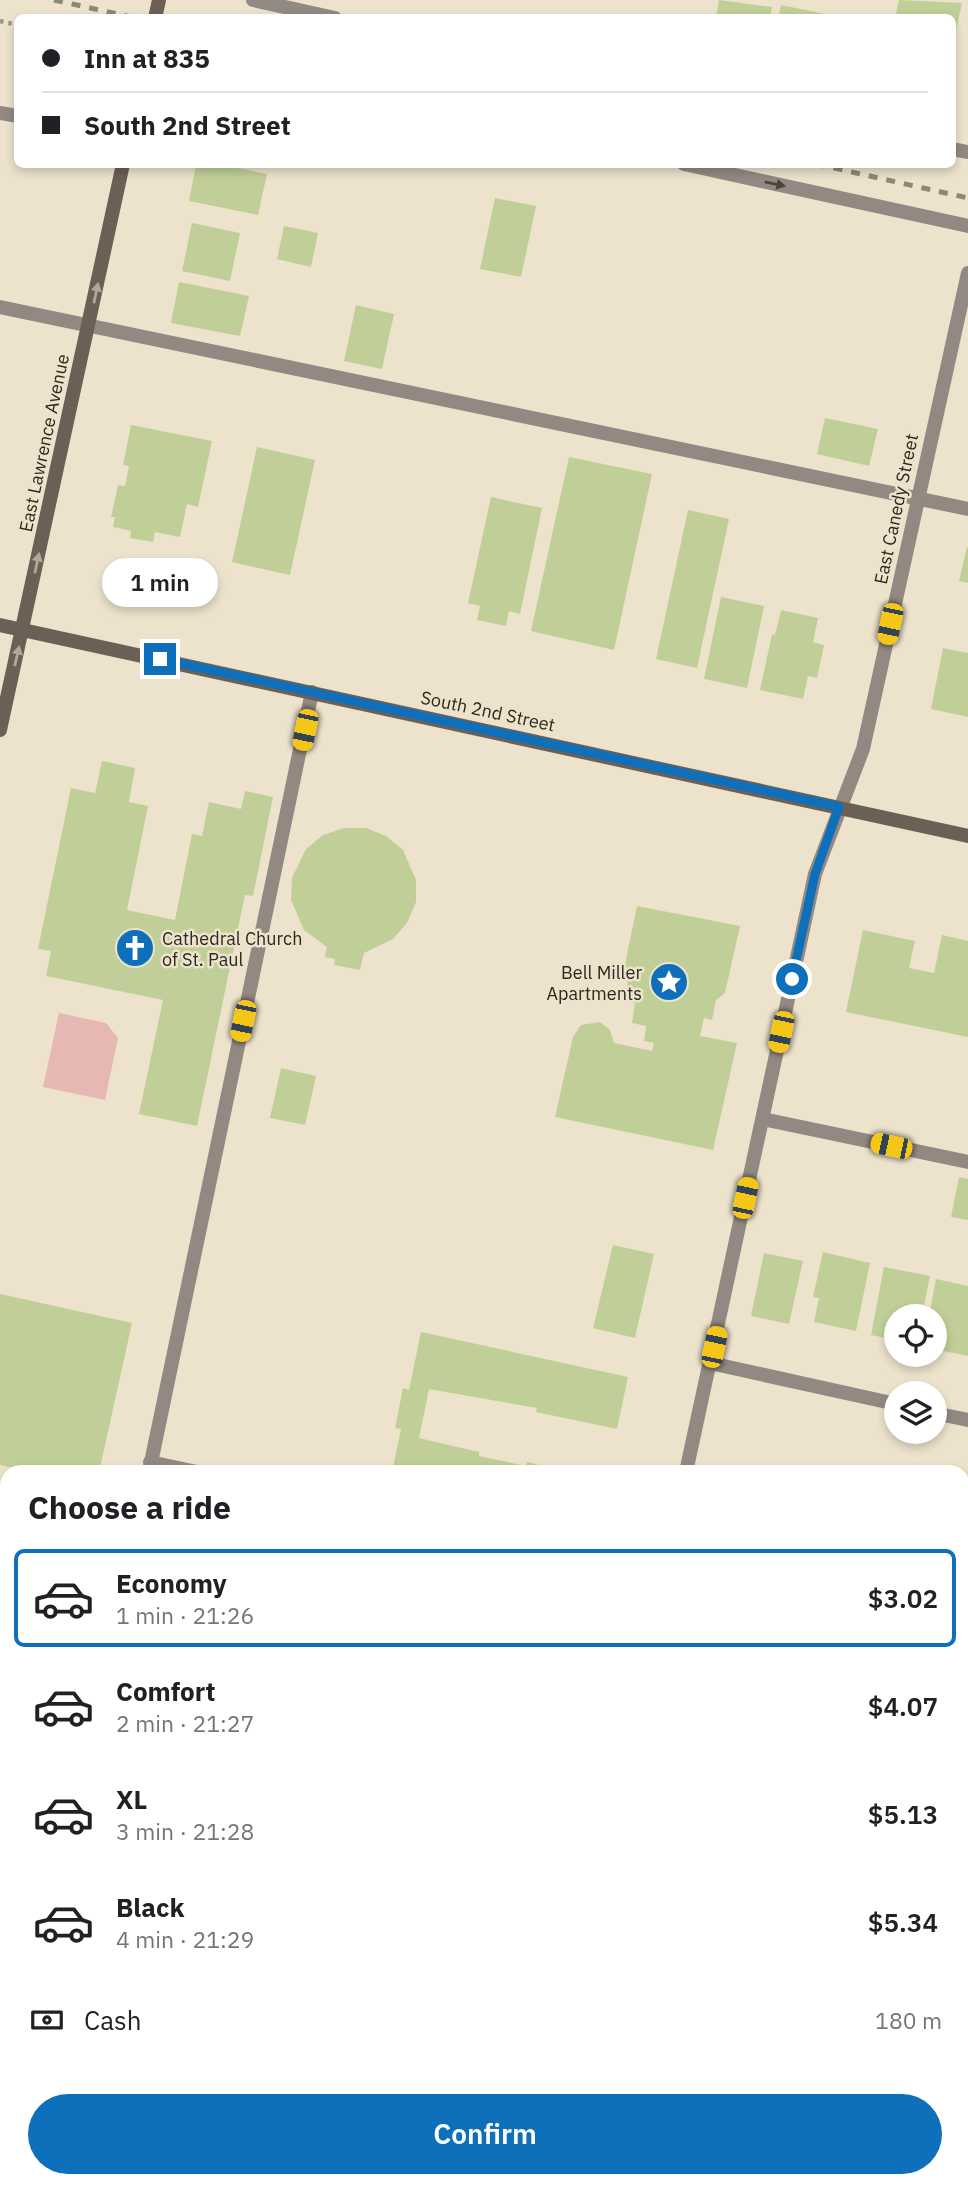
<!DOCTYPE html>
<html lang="en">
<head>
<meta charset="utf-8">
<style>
  :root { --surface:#fff; --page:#f6f6f6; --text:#202124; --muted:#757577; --line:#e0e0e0; --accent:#0e6fbb }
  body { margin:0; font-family:"IBM Plex Sans",sans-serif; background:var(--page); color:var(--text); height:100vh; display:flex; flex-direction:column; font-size:26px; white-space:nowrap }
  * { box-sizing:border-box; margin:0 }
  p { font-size:23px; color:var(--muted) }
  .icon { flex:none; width:38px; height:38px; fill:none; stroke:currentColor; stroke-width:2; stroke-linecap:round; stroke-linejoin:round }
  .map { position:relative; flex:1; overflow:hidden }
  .details { position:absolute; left:0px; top:1465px; width:970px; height:723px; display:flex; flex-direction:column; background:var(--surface); border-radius:21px 21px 0 0; box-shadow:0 4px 10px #0003 }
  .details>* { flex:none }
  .guide { position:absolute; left:14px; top:14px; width:942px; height:154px; border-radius:10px; box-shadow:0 4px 10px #0003; display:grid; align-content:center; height:154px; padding:0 28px; background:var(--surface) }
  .fabs { position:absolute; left:884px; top:1304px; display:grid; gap:14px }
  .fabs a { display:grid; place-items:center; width:63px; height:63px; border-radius:50%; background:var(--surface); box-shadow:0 4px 10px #0003; font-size:35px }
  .end { position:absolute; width:32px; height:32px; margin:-16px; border:9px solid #0e6fbb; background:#fff; box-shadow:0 0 0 4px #fff }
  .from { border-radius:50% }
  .bubble { position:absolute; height:49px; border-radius:24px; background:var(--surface); box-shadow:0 4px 10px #0003; font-size:23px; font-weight:600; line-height:49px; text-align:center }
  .car { position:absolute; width:21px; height:42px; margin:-21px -10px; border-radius:9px; box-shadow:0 0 5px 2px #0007; background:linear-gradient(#f5c518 24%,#345 0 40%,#f5c518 0 76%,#345 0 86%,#f5c518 0) }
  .guide b { display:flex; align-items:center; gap:24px; height:66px; font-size:26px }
  .guide b+b { border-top:2px solid var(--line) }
  .guide i { width:18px; height:18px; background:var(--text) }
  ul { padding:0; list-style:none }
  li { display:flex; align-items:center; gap:21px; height:98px; margin:0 14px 10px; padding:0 14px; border:4px solid transparent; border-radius:10px }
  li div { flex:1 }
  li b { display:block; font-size:26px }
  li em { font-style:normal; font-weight:600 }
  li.selected { border-color:var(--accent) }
  li>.icon { width:63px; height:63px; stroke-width:1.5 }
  h2 { padding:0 28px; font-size:32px; line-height:84px }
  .pay { display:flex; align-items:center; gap:18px; height:77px; padding:0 28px; font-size:26px }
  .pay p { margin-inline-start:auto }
  .primary-button { display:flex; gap:14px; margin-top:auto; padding:14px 28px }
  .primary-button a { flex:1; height:80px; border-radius:42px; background:var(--accent); color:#fff; font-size:28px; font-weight:600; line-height:80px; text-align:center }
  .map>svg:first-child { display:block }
</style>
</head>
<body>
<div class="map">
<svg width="968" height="2186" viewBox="0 0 968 2186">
  <rect width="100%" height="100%" fill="#ede3cc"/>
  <polygon fill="#e6b7b3" points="59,1013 106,1023 118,1038 105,1100 43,1087"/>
  <g fill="#c0cf97">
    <polygon points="719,0 772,7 770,18 716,18"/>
    <polygon points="899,0 962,3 953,44 952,18 895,18"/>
    <polygon points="781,5 830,15 829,18 778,18"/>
    <polygon points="196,164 220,164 267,174 258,215 189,201"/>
    <polygon points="495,198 536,206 521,277 480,269"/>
    <polygon points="192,223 240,233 230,281 182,271"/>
    <polygon points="284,226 318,233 311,267 277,259"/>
    <polygon points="179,282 249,296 240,336 171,323"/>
    <polygon points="356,305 394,314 382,369 344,361"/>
    <polygon points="825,418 878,429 869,466 817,454"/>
    <polygon points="131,425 212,441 198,507 187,504 180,537 155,532 153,542 130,538 131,531 113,527 115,517 111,517 118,485 125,486 129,466 123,465"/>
    <polygon points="257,447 315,460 290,575 232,562"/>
    <polygon points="569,457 652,474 614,650 531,631"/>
    <polygon points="491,497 542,508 520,614 509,611 506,626 477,620 480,606 468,603"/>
    <polygon points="688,510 729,519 697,668 656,659"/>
    <polygon points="967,547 968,547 968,583 959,581"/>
    <polygon points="721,597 764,606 747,688 704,679"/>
    <polygon points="781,610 818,618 813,642 824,645 817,678 808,676 803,699 760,690 772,634 775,635"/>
    <polygon points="943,648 968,653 968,717 931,709"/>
    <polygon points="102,761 135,768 129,802 148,806 127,910 175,920 192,834 202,836 209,802 241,809 245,791 273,797 253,896 245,895 197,1126 139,1114 163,1000 46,976 51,951 38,949 71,788 95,793"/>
    <polygon points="344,828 366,828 386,836 403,850 416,880 416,902 407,923 393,939 364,953 360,970 334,965 335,959 325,957 327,947 304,930 291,900 292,878 306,849 323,835"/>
    <polygon points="637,906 740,926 725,993 716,1000 712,1020 704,1018 700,1036 737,1043 713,1150 555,1117 573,1037 581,1025 600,1022 610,1030 614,1043 652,1051 654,1043 644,1041 646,1026 632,1023 635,1003 624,1001 628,980 623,974"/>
    <polygon points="863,930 915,941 909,968 934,973 942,935 968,941 968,1037 846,1012"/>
    <polygon points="281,1068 316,1076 305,1125 270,1118"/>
    <polygon points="959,1177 968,1179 968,1220 951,1217"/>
    <polygon points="613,1245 654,1254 635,1338 593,1328"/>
    <polygon points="823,1252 870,1263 856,1331 814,1322 819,1298 813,1297"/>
    <polygon points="764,1253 803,1261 789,1324 751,1316"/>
    <polygon points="884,1267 930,1276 922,1316 896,1316 896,1340 871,1335"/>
    <polygon points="936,1279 968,1286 968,1356 934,1349 934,1316 929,1316"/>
    <polygon points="0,1294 132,1323 99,1472 31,1472 0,1465"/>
    <polygon points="421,1332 628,1377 617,1429 536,1412 537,1408 429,1389 419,1438 479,1452 479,1456 526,1466 527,1462 566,1472 392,1472 401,1429 395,1428 403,1388 409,1390"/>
    <polygon points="962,1486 968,1487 968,1551 962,1549"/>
    <polygon points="0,2153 7,2155 7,2180 35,2180 34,2186 0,2186"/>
    <polygon points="265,2180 302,2180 316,2183 315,2186 264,2186"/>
    <polygon points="566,2180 619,2180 636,2185 565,2186"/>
    <polygon points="797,2180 936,2180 934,2186 795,2186"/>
  </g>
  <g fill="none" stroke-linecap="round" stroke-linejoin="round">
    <polyline stroke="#9c9584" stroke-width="4.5" stroke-dasharray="3.5 5" stroke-linecap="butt" points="0,21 18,25"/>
    <g stroke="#938983" stroke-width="14">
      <polyline points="253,0 335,18"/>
      <polyline points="0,113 18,116"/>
      <polyline points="952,149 968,152"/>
      <polyline points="0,307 968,509"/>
      <polyline points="763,1119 968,1162"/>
      <polyline points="150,1462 197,1472"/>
      <polyline points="149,1472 312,692"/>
      <polyline points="962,1639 968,1640"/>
      <polyline points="0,2104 7,2105"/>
      <polyline points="390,2180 418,2186"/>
    </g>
    <g stroke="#938983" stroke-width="14">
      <polyline points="684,164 968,226"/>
      <polyline points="710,1363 896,1404"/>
      <polyline points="934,1413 968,1420"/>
      <polyline points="686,1472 815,874 863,749 968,273"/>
      <polyline points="537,2186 538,2180"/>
    </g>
    <g stroke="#6c5f56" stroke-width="14">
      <polyline points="155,18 159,0"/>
      <polyline points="0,625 968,836"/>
      <polyline points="0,730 123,164"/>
      <polyline points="0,1736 7,1738"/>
      <polyline points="962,1946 968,1948"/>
    </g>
    <g stroke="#8d8776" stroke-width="5" stroke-dasharray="9 9" stroke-linecap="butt">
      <polyline points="54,0 136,18"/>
      <polyline points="816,164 968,198"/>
    </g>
  </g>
  <defs><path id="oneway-solid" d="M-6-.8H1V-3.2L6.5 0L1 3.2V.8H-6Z" transform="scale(1.75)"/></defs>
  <use fill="#4a453d" href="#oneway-solid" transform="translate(775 184) rotate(12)"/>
  <g fill="#b3a897">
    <use href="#oneway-solid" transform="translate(96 293) rotate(-78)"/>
    <use href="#oneway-solid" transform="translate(37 563) rotate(-78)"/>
    <use href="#oneway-solid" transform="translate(17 656) rotate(-77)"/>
  </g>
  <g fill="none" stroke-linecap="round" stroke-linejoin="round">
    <polyline stroke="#0e6fbb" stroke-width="9" points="160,659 839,807 815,874 792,979"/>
  </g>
  <defs>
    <symbol id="church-disc" viewBox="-11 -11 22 22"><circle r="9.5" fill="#0e6fbb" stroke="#ede3cc"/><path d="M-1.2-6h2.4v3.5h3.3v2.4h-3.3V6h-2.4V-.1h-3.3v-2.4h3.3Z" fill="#fff"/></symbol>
    <symbol id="sight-disc" viewBox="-11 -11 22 22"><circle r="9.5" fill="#0e6fbb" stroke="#ede3cc"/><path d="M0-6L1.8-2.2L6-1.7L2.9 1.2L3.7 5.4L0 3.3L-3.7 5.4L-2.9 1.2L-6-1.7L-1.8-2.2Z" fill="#fff"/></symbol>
  </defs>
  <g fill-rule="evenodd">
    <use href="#church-disc" x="113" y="926" width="44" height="44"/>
    <use href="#sight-disc" x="647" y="960" width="44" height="44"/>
  </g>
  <g text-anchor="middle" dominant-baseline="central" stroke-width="5" stroke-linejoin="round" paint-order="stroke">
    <g font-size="18" fill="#2b281f" stroke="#ede3cc">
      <text transform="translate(44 443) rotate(-78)">East Lawrence Avenue</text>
      <text transform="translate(896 509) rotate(-78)">East Canedy Street</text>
      <text transform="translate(488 711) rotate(12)">South 2nd Street</text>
    </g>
    <g font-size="18" fill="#2b281f" stroke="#ede3cc" text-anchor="start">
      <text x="162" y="938">Cathedral Church<tspan x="162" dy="21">of St. Paul</tspan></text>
      <text x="642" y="972" text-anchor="end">Bell Miller<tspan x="642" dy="21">Apartments</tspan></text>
    </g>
  </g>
</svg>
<div class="fabs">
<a><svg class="icon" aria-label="locate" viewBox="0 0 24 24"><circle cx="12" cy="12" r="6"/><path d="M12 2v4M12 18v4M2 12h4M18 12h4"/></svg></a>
<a><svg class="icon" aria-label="layers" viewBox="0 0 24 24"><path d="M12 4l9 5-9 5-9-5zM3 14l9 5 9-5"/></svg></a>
</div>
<i class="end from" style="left:792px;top:979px"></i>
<i class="end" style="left:160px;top:659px"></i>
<div class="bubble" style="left:102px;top:558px;width:116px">1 min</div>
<i class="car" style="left:890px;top:624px;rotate:192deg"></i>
<i class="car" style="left:305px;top:730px;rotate:192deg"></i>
<i class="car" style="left:243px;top:1021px;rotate:192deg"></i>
<i class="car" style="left:781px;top:1032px;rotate:192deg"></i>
<i class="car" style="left:891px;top:1146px;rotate:282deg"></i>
<i class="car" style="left:745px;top:1198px;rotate:12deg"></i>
<i class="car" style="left:714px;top:1347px;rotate:12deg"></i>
<div class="guide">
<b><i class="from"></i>Inn at 835</b>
<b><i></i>South 2nd Street</b>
</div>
<section class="details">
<h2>Choose a ride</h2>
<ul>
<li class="selected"><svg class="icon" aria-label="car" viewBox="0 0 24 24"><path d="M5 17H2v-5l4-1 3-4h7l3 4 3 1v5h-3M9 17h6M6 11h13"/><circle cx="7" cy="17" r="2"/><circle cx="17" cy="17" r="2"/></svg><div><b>Economy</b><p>1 min · 21:26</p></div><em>$3.02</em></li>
<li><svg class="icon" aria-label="car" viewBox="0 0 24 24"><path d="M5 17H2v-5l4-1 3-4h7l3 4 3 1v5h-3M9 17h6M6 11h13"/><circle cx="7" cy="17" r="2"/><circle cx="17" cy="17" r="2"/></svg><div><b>Comfort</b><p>2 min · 21:27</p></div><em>$4.07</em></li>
<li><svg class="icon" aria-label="car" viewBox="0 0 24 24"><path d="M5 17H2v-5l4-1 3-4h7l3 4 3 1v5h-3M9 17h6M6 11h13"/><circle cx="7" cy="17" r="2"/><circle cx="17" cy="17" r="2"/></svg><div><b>XL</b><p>3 min · 21:28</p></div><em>$5.13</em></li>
<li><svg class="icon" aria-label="car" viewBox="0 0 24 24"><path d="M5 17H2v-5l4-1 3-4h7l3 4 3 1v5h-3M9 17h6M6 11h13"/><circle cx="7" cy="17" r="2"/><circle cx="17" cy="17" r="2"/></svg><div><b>Black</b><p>4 min · 21:29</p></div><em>$5.34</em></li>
</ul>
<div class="pay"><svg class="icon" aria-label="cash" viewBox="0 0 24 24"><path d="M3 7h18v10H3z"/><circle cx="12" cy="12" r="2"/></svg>Cash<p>180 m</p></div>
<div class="primary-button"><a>Confirm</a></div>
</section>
</div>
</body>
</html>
